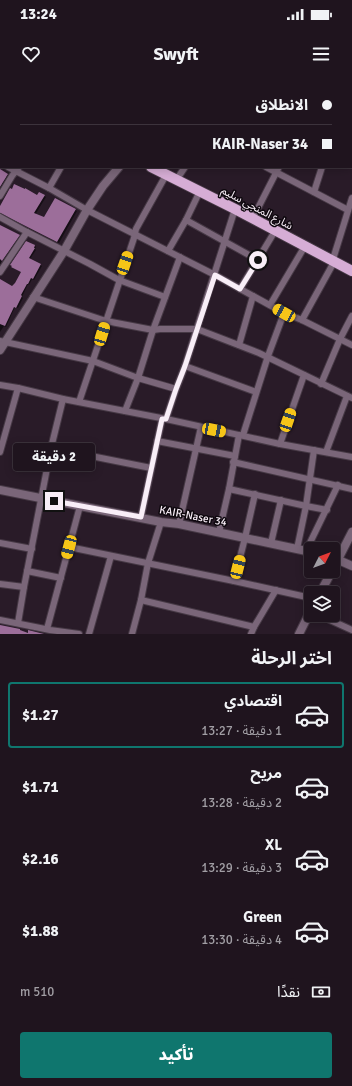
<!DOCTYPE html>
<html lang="ar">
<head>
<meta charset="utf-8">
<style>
  :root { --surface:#1f141e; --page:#2c212b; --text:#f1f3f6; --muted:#a19ea4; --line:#3c333c; --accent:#0f766e }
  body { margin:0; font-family:Signika,"Noto Sans Arabic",sans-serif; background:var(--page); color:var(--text); direction:rtl; height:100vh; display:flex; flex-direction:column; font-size:15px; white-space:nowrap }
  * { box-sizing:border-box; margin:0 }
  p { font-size:13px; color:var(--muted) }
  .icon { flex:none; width:22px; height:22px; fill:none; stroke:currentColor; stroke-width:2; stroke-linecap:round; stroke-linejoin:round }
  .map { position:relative; height:554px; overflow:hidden; direction:ltr }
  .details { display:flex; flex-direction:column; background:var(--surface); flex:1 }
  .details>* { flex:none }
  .banner { position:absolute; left:0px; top:0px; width:352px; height:88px; box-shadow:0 2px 10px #0003,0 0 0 1px var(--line); direction:rtl; display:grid; align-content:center; height:88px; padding:0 20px; background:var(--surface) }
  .needle { width:26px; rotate:48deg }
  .controls { position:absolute; left:304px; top:462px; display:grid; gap:8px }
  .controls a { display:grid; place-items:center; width:36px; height:36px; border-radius:4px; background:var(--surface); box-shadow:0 2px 10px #0003,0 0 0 1px var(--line); font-size:20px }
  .end { position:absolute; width:18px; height:18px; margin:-9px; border:5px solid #f8eef7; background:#111; box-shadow:0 0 0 2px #111 }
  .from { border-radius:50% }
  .bubble { position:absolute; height:28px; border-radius:4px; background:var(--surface); box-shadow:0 2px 10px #0003,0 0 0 1px var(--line); font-size:13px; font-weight:800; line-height:28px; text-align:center; direction:rtl }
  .car { position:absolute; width:12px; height:24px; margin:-12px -6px; border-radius:5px; box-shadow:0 0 3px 1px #0007; background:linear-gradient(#f5c518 24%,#345 0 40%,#f5c518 0 76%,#345 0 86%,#f5c518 0) }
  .banner b { display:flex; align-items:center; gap:14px; height:38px; font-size:15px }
  .banner b+b { border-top:1px solid var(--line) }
  .banner i { width:10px; height:10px; background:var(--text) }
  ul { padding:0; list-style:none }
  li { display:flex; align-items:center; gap:12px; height:66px; margin:0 8px 6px; padding:0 12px; border:2px solid transparent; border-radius:4px }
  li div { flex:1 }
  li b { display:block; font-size:15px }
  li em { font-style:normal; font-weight:800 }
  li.selected { border-color:var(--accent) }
  li>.icon { width:36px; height:36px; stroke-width:1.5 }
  h2 { padding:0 20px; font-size:18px; line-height:48px }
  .pay { display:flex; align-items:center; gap:10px; height:44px; padding:0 20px; font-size:15px }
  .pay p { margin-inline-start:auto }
  .action { display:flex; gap:8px; margin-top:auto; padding:8px 20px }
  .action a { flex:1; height:46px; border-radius:4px; background:var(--accent); color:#fff; font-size:16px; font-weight:800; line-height:46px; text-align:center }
  .status { display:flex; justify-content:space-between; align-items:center; height:28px; padding:0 20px; background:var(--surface); direction:ltr }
  .status svg { height:11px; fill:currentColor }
  header { display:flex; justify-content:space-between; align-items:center; height:52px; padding:0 20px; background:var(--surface); font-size:18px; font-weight:800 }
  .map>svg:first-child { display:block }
</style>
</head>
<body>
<div class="status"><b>13:24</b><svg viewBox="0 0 49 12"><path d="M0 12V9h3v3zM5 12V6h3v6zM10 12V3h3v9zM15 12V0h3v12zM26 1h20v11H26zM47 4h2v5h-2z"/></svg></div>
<header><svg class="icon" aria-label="menu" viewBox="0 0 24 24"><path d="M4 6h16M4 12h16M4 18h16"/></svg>Swyft<svg class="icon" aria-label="heart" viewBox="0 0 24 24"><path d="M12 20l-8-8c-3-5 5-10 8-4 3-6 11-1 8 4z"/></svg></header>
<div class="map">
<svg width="352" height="554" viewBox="0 0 352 554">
  <rect width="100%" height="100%" fill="#291b28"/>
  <g fill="#0007">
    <polygon points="0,91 9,96 2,108 0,107 0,108"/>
    <polygon points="37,116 44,116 46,117 35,135 44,139 55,119 77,131 59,163 5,134 0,133 0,128"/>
    <polygon points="0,146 20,157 4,181 2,180 0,185"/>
    <polygon points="35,166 36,167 35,169 36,170 30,179 42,186 34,200 32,199 29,205 28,204 22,217 23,218 18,228 15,227 6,247 4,246 0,252 0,200 13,207 22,192"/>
  </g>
  <g fill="#9c6e9a">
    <polygon points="0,89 8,94 0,107"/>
    <polygon points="14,104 25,109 25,108 37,115 39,112 45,115 34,133 44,137 55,118 76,129 57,162 0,133 0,126 10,108 12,109"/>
    <polygon points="0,145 20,155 2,181 0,179"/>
    <polygon points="26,161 35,165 34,168 35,168 29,178 41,184 33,199 31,198 28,204 27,204 21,215 22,216 16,228 14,227 5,246 0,244 0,199 12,206 15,203 21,192 11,187 12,186 10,185"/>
    <polygon points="0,545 20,549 20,550 28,553 28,550 44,554 0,554"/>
  </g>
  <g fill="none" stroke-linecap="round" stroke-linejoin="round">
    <defs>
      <g id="minor">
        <polyline points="53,0 55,1"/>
        <polyline points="201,0 203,1"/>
        <polyline points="302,0 304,1"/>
        <polyline points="83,1 83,0"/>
        <polyline points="126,1 126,0"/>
        <polyline points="181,1 182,0"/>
        <polyline points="235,1 235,0"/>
        <polyline points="279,1 279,0"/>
        <polyline points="323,1 324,0"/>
        <polyline points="351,17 352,17"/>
        <polyline points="0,44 1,42"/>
        <polyline points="0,83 1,83"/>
        <polyline points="8,87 49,108 87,130 215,195 284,233 302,240 352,265"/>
        <polyline points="266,87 348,130"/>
        <polyline points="179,96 185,87"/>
        <polyline points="49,108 61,87"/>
        <polyline points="314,112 322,87"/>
        <polyline points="0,116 12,96 19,87"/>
        <polyline points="255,134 279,87"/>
        <polyline points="0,137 27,152 90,184 119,200 165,217"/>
        <polyline points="186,140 258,180"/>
        <polyline points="168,171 186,140 200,111"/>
        <polyline points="334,176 352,118"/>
        <polyline points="0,192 27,152"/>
        <polyline points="240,209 275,151"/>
        <polyline points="33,217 106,241 153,250 160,249 197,249 259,273 352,318"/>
        <polyline points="270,225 305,166"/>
        <polyline points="302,240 334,182"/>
        <polyline points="0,261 93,281 138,298 176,309"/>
        <polyline points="239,265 253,216"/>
        <polyline points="185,286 256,312"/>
        <polyline points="321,304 340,259 352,236"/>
        <polyline points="0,305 18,308 63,319 166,339 280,364 352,377"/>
        <polyline points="79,322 134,158 136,149 166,95"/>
        <polyline points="125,331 138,298 153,250 180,177"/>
        <polyline points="166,339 176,309 185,286 235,129"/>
        <polyline points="243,355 268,276 284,233"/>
        <polyline points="157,361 235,376"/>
        <polyline points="280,364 304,295"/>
        <polyline points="51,368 151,388"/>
        <polyline points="0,372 18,308"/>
        <polyline points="326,372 347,316"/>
        <polyline points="233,382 352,409"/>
        <polyline points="229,409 306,426 327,430"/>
        <polyline points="141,437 162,339"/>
        <polyline points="179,444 201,347"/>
        <polyline points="219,452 229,409 239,355"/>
        <polyline points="0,463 32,469"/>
        <polyline points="271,463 281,420"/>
        <polyline points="69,467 234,501 311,518"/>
        <polyline points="297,469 306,426 314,370"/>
        <polyline points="306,471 338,405"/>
        <polyline points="27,491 61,498"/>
        <polyline points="234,501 245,458 255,414"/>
        <polyline points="0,504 24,507"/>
        <polyline points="141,520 254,547"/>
        <polyline points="319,535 352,550"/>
        <polyline points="0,540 50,550 79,554"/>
        <polyline points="18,543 24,507 51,368 63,319"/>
        <polyline points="47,549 80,426"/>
        <polyline points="89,554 111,476"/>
        <polyline points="132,554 141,520 148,483 161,442"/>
        <polyline points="251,554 254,547 276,510"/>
      </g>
      <g id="tertiary">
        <polyline points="159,1 160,0"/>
        <polyline points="171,1 171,0"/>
        <polyline points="0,270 64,171 87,130 103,106 119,87"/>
        <polyline points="0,410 80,426 161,442 179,444 311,472"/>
        <polyline points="334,478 352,486"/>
        <polyline points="333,489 352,452"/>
        <polyline points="320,513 332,491"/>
        <polyline points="299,554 311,530"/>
      </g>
      <g id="primary">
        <polyline points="0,0 1,1"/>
        <polyline points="151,87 235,129 352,191"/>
      </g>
    </defs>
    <use href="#minor" stroke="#463945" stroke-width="8"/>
    <use href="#tertiary" stroke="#463945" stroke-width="10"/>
    <use href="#primary" stroke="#463945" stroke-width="12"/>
    <polyline stroke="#6f626e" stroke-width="1" stroke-dasharray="2 2" stroke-linecap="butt" points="348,1 349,0"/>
    <use href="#minor" stroke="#7a6679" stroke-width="6"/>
    <use href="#tertiary" stroke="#7a6679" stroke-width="8"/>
    <use href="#primary" stroke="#d6add5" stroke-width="10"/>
  </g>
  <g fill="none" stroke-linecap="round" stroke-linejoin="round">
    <polyline stroke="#f8eef7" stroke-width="5" points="54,421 141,437 162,339 166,339 176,309 185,286 215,195 240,209 258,180"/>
  </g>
  <g text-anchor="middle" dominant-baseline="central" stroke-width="3" stroke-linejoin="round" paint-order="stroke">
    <g font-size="11" fill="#f8eef7" stroke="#0e080e">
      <text transform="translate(257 128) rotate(28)">شارع المنجي سليم</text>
      <text transform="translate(193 436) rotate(11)">KAIR-Naser 34</text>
    </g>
  </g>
</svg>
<div class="controls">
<a><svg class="needle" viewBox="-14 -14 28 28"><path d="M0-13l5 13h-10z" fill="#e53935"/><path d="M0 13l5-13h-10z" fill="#a19ea4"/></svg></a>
<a><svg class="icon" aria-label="layers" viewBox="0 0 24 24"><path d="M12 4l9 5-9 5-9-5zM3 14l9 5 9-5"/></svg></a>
</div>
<i class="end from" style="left:258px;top:180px"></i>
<i class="end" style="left:54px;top:421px"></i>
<div class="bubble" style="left:13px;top:363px;width:82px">2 دقيقة</div>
<i class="car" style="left:125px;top:183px;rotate:19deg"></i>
<i class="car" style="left:284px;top:233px;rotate:299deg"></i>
<i class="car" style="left:102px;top:254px;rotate:17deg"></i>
<i class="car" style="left:288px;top:340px;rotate:19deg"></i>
<i class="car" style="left:214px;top:350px;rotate:101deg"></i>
<i class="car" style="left:69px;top:467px;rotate:195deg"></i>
<i class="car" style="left:238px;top:487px;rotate:14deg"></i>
<div class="banner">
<b><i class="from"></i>الانطلاق</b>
<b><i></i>KAIR-Naser 34</b>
</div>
</div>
<section class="details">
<h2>اختر الرحلة</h2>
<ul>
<li class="selected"><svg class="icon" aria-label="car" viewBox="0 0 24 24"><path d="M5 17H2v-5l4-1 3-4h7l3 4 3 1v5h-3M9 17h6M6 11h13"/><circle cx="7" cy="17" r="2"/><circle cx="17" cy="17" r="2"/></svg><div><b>اقتصادي</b><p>1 دقيقة · 13:27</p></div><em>$1.27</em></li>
<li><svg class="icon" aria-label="car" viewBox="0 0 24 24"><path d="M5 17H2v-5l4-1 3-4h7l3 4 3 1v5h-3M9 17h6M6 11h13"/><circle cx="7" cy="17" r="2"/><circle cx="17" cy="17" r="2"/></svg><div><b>مريح</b><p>2 دقيقة · 13:28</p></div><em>$1.71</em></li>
<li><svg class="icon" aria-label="car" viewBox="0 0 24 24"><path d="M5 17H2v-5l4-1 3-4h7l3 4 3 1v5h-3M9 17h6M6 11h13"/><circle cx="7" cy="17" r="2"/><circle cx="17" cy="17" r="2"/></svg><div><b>XL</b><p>3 دقيقة · 13:29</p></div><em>$2.16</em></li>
<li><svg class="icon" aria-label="car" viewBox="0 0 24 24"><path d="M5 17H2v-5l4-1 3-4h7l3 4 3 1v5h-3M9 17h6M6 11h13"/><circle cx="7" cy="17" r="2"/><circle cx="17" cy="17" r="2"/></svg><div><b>Green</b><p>4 دقيقة · 13:30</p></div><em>$1.88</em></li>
</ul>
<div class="pay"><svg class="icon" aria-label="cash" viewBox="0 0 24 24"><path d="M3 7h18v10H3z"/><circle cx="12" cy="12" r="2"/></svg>نقدًا<p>510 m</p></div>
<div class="action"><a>تأكيد</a></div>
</section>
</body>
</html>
